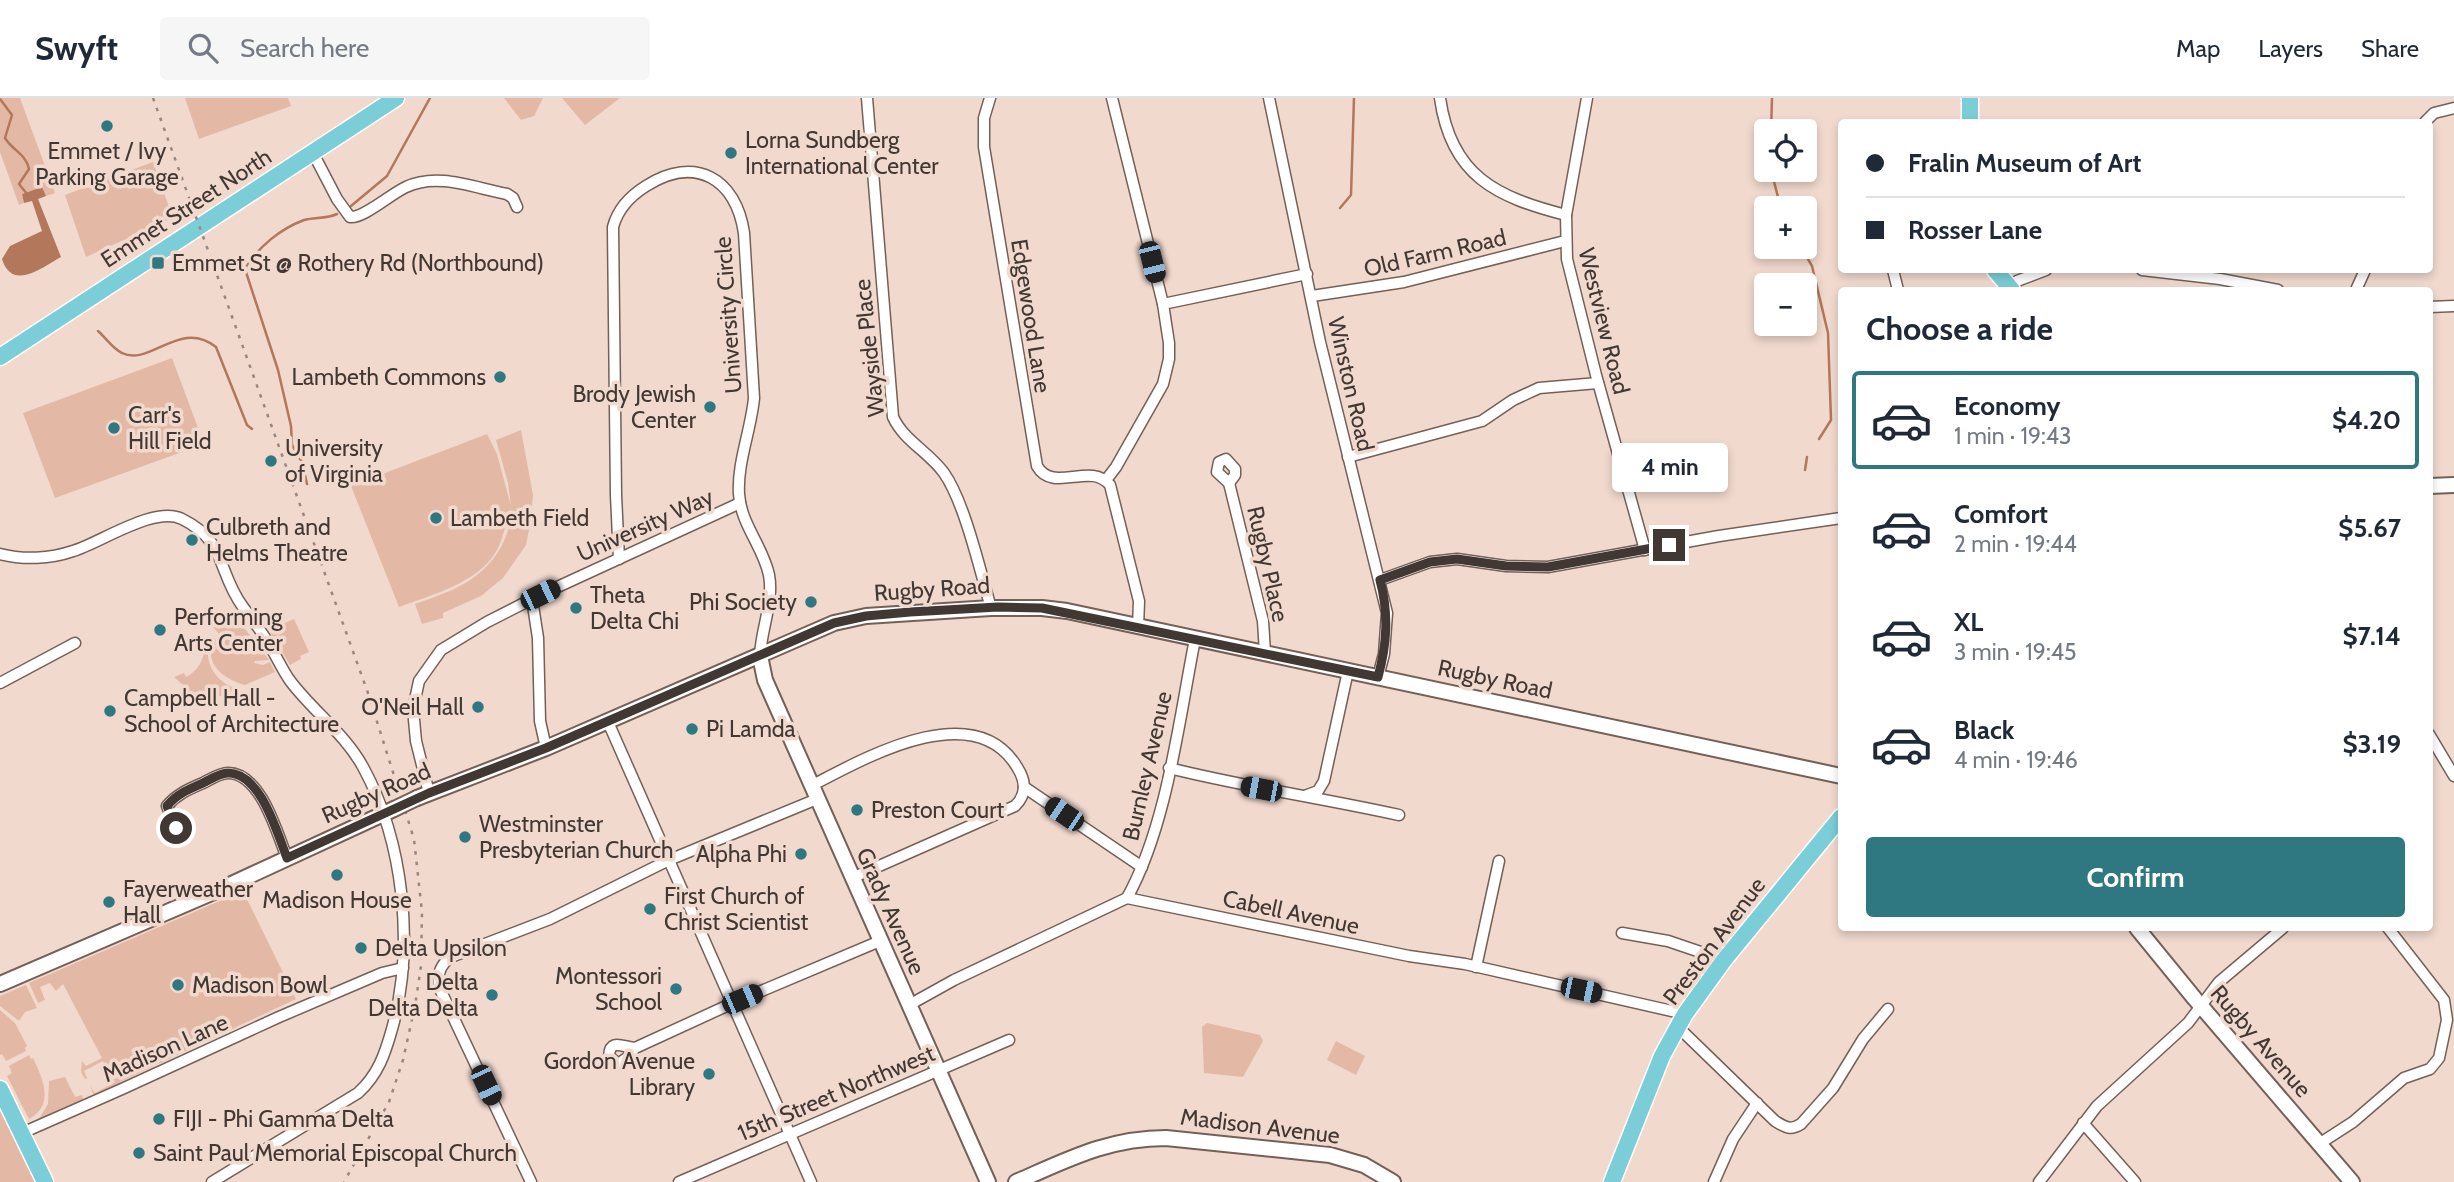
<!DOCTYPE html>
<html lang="en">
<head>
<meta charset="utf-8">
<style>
  :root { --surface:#fff; --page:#f6f6f7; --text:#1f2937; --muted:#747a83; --line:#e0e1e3; --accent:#307881 }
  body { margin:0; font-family:Cabin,sans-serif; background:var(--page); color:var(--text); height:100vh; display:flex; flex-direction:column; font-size:26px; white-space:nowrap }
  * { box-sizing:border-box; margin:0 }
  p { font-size:23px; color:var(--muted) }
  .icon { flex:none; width:38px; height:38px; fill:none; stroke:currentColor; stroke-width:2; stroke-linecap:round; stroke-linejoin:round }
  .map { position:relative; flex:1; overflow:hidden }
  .sheet { position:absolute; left:1838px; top:189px; width:595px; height:644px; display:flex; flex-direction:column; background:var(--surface); border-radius:7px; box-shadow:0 4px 10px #0003 }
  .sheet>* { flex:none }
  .guide { position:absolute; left:1838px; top:21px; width:595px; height:154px; border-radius:7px; box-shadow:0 4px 10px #0003; display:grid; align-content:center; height:154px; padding:0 28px; background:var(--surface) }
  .buttons { position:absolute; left:1754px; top:21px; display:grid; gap:14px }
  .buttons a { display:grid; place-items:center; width:63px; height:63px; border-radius:7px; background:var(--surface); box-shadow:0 4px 10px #0003; font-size:35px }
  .end { position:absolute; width:32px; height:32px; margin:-16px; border:9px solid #413834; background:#fff; box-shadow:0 0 0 4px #fff }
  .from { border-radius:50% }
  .bubble { position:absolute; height:49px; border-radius:7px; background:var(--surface); box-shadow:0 4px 10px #0003; font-size:23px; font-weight:700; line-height:49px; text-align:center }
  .car { position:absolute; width:21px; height:42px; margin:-21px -10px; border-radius:9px; box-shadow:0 0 5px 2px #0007; background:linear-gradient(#222 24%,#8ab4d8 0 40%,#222 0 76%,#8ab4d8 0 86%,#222 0) }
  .guide b { display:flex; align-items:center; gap:24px; height:66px; font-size:26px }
  .guide b+b { border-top:2px solid var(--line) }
  .guide i { width:18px; height:18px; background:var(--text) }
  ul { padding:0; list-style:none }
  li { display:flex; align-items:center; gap:21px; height:98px; margin:0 14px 10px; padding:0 14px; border:4px solid transparent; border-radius:7px }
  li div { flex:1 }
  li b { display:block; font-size:26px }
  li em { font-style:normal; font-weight:700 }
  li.on { border-color:var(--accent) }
  li>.icon { width:63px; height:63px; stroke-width:1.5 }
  h2 { padding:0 28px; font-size:32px; line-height:84px }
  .cta { display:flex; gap:14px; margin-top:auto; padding:14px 28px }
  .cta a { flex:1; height:80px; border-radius:7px; background:var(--accent); color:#fff; font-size:28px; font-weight:700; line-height:80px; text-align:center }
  header { display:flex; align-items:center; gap:42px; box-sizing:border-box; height:98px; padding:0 35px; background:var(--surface); border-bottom:2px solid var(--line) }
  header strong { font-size:33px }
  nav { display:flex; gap:38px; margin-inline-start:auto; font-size:24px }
  .search { width:490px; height:63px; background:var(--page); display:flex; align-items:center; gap:18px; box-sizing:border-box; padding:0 24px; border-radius:7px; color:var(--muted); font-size:26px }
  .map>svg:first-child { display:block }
</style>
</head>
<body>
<header>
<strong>Swyft</strong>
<div class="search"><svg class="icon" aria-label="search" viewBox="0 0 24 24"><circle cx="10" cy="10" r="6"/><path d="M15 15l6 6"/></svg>Search here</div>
<nav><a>Map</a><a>Layers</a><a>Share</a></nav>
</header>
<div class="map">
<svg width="2454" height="1084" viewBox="0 0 2454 1084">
  <rect width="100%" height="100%" fill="#f1d9ce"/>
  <g fill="#e3b9a6">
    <polygon points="0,0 20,0 55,95 46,98 42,89 22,96 24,105 19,107 0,54"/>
    <polygon points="185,0 288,0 291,8 199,41"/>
    <polygon points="504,0 543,0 534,18 521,22"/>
    <polygon points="562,0 620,0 585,27"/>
    <polygon points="153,64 173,120 86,159 65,97"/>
    <polygon points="172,260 204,346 55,400 23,315"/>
    <path d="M521,332L533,397L531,422L526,447L503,480L481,498L443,515V520L422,526L415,506C450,494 482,483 501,449C507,437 512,424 511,411C506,422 504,439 497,452C479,485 431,497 399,509L351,388L487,336L497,356L511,408L508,385L496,342Z"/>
    <path d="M231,519L238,522L269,562L255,563L254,565L263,567L270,564L275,574L245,587C220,580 199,561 219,536L213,529Z"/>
    <polygon points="294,521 309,554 300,558 301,561 290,567 269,532"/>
    <path d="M205,549L208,550C206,570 219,585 237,591L203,605L174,579L184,575L186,579C199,572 203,563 205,549Z"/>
    <polygon points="243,793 296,901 120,984 121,987 94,997 90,988 95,995 115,984 103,963 84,973 87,980 85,981 81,974 82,963 86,968 102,960 63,886 56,893 50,885 40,889 45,902 38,905 29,885"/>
    <polygon points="26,887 37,910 25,914 19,923 0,908 0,898"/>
    <polygon points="0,912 15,925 27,948 25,950 26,953 6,963 2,956 0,957"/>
    <polygon points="1207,925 1260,937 1263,943 1243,979 1204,975 1202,929"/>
    <polygon points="1336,943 1365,958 1356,977 1327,962"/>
    <path d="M29,957L31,961L33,960C43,981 55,1007 29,1021L7,978L12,975L9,968Z"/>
    <polygon points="65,979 75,999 82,997 83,1001 39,1021 48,1006 49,983"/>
    <polygon points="0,1007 37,1084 0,1084"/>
  </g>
  <path fill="#b3775b" d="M42,89L46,98L38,101L61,159C43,169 12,194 2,161L10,148L42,133L32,103L24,105L22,96Z"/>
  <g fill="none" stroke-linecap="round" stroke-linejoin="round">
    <g stroke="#b3775b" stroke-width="2.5">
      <path d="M0,1L12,17L5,40C12,52 26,56 29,71L19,86L27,96"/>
      <polyline points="1771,33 1772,0"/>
      <polyline points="1771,72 1778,99 1787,104 1788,110"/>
      <polyline points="351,108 387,78 430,0"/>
      <polyline points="1340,110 1351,97 1354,0"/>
      <polyline points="1801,149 1812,168 1828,235 1831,322 1819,341"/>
      <path d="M98,233C105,239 113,251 122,255C150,269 180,220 216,249L247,327L252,331"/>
      <polyline points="1805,372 1807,359"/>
      <path d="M307,386L302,364L292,347L291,328L278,272L245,171C258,149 280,131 304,122C315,119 326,121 337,116"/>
    </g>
    <defs>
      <g id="street">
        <path d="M867,0L893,319C904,343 929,354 944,375C965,405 980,473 991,510"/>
        <path d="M990,0L984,20V49L1037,368C1053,396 1090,363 1110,387L1139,503L1138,529"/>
        <polyline points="1269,0 1320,244 1387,515 1384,556 1378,579"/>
        <path d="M1440,0C1451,78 1496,99 1566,117"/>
        <polyline points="1587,0 1566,117 1567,161 1596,277 1645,452"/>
        <polyline points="2425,24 2434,15 2454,10"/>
        <path d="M313,55L337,101L350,119C363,121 392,95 406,89C438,74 474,90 507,96L513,100L517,109"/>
        <polyline points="1893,172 1898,192"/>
        <polyline points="2142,172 2220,181 2278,192"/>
        <polyline points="2012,192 2017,183 2046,172"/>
        <polyline points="2356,192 2365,172"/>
        <polyline points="1312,198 1404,184 1565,143"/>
        <polyline points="1163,206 1307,176"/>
        <polyline points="2429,209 2454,208"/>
        <polyline points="1348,359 1482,323 1513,302 1539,290 1598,285"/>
        <polygon points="1226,361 1235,371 1235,377 1229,385 1217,374 1219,364"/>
        <polyline points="1106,382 1116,369 1163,286 1169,261 1169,245 1163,206 1112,0"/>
        <polyline points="1229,385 1263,523 1265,555"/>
        <path d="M0,456C23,462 50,461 73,453C100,445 155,407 182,421C227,443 217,474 243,509C251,520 260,531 267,543C276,557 282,572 291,584C314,614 345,636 363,669C404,744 415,849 392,931C385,956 378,977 358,995L212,1084"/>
        <path d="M619,461L616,397L613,129C618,110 630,98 646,88C695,57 736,80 744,135L754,300C751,332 737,365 739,396C741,427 763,448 769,477C774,504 761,531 760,558"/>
        <polyline points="1380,482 1430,464 1457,461 1506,468 1548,469 1719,438 1841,420"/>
        <polyline points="532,501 538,540 540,623 546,650"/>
        <polyline points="0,585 75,545"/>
        <polyline points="608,624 811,1084"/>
        <polyline points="2429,636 2454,678"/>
        <path d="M1169,670C1245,689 1322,700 1399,717"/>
        <path d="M811,688C863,661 974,597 1017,669C1026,683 1027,696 1015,708L852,780"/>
        <polyline points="1024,689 1142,769"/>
        <polyline points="429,695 416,643 413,611 419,583 441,552 487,524 540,497 740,405"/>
        <polyline points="1307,697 1318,693 1324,683 1348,573"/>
        <path d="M176,730L167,708C177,696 189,691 203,685C211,681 220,675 228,675C261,675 277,735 287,760"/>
        <path d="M1127,800C1167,728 1179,622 1195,541"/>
        <polyline points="1622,835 1668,843 1724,862"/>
        <polyline points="1476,869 1499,763"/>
        <polyline points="909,907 954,882 1127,800 1409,858 1465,866 1685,916"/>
        <path d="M1678,929L1775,1023C1785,1029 1790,1033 1801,1026L1833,990L1863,941L1888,911"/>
        <path d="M635,950L628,959L618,966L609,958C610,940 623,949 635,950L733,905L880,843"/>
        <polyline points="2083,1025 2135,1084"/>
        <polyline points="22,1035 122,991 279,919 382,875 403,870"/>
        <polyline points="2319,1046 2353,1024 2404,980 2430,971 2439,960 2447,922 2444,902 2388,830"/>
        <path d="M531,1084L439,889C437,876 440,867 451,859L550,821L669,762L817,701"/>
        <polyline points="679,1084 1009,942"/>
        <polyline points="1714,1084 1733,1041 1757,1005"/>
        <polyline points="2039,1084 2097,1008 2188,925 2219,884 2283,830"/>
      </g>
      <g id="secondary">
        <polyline points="2429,388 2454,387"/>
        <polyline points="760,558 765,582 988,1084"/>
        <polyline points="417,700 546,650 834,525 866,518 991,510 1042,510 1067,513 1841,678"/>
        <polyline points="2137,830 2195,901 2352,1084"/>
        <polyline points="0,886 223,790 394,711"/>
        <path d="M1016,1084C1067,1062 1108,1040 1166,1040L1330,1057L1364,1067L1393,1084"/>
      </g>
      <g id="primary">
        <polyline points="1970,24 1970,0"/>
        <polyline points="1995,172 2012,192"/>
        <polyline points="0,259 396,0"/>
        <polyline points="0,991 45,1084"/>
        <polyline points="1612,1084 1662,958 1685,916 1724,862 1841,719"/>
      </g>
    </defs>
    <use href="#street" stroke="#756057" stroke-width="13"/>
    <use href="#secondary" stroke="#756057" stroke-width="18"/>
    <use href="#primary" stroke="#fff" stroke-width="19"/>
    <use href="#street" stroke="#fff" stroke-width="10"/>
    <use href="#secondary" stroke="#fff" stroke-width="14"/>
    <use href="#primary" stroke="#7bced7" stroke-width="16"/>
    <polyline stroke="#988780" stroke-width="2.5" stroke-dasharray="3.5 7" stroke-linecap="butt" points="153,0 368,595 414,741 422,814 421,868 415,908 403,962 389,1004 344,1084"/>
    <defs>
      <polyline id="secondary-bridge" points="394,711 417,700"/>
    </defs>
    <use href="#secondary-bridge" stroke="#756057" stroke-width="18" stroke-linecap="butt"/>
    <use href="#secondary-bridge" stroke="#fff" stroke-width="14"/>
  </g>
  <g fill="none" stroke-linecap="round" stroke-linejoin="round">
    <path stroke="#413834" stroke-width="9" d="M176,730L167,708C177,696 189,691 203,685C211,681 220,675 228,675C261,675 277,735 287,760L429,695L546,650L834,525L866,518L910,514L998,509L1042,510L1378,579C1387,546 1389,516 1380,482L1430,464L1457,461L1506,468L1548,469L1669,447"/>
  </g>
  <g fill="#307881" stroke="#f1d9ce" stroke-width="2.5">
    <circle cx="107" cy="28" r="7"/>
    <circle cx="731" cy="55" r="7"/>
    <rect x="151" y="158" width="14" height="14" rx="3.5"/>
    <circle cx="500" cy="279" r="7"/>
    <circle cx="710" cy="309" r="7"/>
    <circle cx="114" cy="330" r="7"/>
    <circle cx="271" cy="363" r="7"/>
    <circle cx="436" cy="420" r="7"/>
    <circle cx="192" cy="442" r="7"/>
    <circle cx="811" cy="504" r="7"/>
    <circle cx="576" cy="510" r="7"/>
    <circle cx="160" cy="532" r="7"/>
    <circle cx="478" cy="609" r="7"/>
    <circle cx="110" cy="613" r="7"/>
    <circle cx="692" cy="631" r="7"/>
    <circle cx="857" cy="712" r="7"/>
    <circle cx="465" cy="739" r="7"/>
    <circle cx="801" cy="756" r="7"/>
    <circle cx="337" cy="777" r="7"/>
    <circle cx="109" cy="804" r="7"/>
    <circle cx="650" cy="811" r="7"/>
    <circle cx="361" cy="850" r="7"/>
    <circle cx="178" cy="887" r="7"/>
    <circle cx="676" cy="891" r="7"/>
    <circle cx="492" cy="897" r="7"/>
    <circle cx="709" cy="976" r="7"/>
    <circle cx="159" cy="1021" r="7"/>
    <circle cx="139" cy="1055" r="7"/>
  </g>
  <g text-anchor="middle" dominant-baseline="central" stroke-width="7" stroke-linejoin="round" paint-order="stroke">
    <g font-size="23" fill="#413834" stroke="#f1d9ce" text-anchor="start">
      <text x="745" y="42">Lorna Sundberg<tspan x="745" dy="26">International Center</tspan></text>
      <text x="107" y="53" text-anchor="middle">Emmet / Ivy<tspan x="107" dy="26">Parking Garage</tspan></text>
      <text x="172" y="165">Emmet St @ Rothery Rd (Northbound)</text>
      <text x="486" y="279" text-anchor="end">Lambeth Commons</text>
      <text x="696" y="296" text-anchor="end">Brody Jewish<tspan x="696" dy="26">Center</tspan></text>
      <text x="128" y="317">Carr's<tspan x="128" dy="26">Hill Field</tspan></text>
      <text x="285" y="350">University<tspan x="285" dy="26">of Virginia</tspan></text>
      <text x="450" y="420">Lambeth Field</text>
      <text x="206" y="429">Culbreth and<tspan x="206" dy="26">Helms Theatre</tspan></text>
      <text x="590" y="497">Theta<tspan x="590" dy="26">Delta Chi</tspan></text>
      <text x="797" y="504" text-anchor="end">Phi Society</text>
      <text x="174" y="519">Performing<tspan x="174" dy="26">Arts Center</tspan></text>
      <text x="124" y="600">Campbell Hall -<tspan x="124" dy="26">School of Architecture</tspan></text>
      <text x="464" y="609" text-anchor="end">O'Neil Hall</text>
      <text x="706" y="631">Pi Lamda</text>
      <text x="871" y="712">Preston Court</text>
      <text x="479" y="726">Westminster<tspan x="479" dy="26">Presbyterian Church</tspan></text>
      <text x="787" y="756" text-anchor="end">Alpha Phi</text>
      <text x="123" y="791">Fayerweather<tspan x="123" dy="26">Hall</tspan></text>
      <text x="664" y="798">First Church of<tspan x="664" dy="26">Christ Scientist</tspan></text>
      <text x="337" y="802" text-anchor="middle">Madison House</text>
      <text x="375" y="850">Delta Upsilon</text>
      <text x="662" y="878" text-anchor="end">Montessori<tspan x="662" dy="26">School</tspan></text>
      <text x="478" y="884" text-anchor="end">Delta<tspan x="478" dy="26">Delta Delta</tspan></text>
      <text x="192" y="887">Madison Bowl</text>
      <text x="695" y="963" text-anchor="end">Gordon Avenue<tspan x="695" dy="26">Library</tspan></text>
      <text x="173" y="1021">FIJI - Phi Gamma Delta</text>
      <text x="153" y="1055">Saint Paul Memorial Episcopal Church</text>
    </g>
    <g font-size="23" fill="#413834" stroke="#f1d9ce">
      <text transform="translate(186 110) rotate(-33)">Emmet Street North</text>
      <text transform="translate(1435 155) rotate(-13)">Old Farm Road</text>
      <text transform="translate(728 217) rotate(-94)">University Circle</text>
      <text transform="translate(1031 218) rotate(81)">Edgewood Lane</text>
      <text transform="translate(1604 223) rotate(76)">Westview Road</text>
      <text transform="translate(869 250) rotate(-96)">Wayside Place</text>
      <text transform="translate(1351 286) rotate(77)">Winston Road</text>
      <text transform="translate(645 427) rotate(-24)">University Way</text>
      <text transform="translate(1268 466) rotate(77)">Rugby Place</text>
      <text transform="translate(932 491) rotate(-4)">Rugby Road</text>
      <text transform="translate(1495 581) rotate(12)">Rugby Road</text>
      <text transform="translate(1147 668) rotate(-77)">Burnley Avenue</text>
      <text transform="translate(376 695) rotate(-24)">Rugby Road</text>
      <text transform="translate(891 813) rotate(66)">Grady Avenue</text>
      <text transform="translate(1291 814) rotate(12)">Cabell Avenue</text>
      <text transform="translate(1714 843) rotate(-53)">Preston Avenue</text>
      <text transform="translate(2261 943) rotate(49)">Rugby Avenue</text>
      <text transform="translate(165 950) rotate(-24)">Madison Lane</text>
      <text transform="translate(836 995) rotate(-23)">15th Street Northwest</text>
      <text transform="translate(1260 1028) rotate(7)">Madison Avenue</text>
    </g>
  </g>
</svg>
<div class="buttons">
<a><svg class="icon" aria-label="locate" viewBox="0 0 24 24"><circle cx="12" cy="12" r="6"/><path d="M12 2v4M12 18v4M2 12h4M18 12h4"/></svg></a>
<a>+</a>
<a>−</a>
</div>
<i class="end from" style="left:176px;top:730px"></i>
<i class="end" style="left:1669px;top:447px"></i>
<div class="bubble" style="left:1612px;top:345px;width:116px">4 min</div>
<i class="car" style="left:1152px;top:164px;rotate:166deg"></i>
<i class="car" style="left:540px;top:497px;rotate:64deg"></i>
<i class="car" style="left:1261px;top:691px;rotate:281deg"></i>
<i class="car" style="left:1064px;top:716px;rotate:304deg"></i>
<i class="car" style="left:1581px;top:892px;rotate:102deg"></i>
<i class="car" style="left:742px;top:901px;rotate:67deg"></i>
<i class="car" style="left:486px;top:987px;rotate:155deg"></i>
<div class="guide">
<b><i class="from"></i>Fralin Museum of Art</b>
<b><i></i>Rosser Lane</b>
</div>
<section class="sheet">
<h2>Choose a ride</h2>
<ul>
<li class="on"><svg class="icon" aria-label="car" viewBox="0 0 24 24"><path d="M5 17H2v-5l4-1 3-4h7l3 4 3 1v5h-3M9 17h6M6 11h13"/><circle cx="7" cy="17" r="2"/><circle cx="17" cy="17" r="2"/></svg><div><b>Economy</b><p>1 min · 19:43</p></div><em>$4.20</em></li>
<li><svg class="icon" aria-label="car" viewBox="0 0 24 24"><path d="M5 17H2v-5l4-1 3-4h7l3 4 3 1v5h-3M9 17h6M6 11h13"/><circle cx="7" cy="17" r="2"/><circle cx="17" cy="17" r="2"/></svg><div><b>Comfort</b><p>2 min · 19:44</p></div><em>$5.67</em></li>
<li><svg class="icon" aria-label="car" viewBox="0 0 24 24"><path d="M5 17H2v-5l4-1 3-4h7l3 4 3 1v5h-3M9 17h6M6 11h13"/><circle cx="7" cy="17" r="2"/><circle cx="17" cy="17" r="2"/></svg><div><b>XL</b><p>3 min · 19:45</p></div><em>$7.14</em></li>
<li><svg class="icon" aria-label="car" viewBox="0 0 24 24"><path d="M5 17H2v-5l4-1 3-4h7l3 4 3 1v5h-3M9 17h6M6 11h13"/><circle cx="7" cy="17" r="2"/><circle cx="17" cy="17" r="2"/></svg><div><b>Black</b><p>4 min · 19:46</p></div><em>$3.19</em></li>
</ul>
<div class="cta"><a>Confirm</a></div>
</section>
</div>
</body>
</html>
